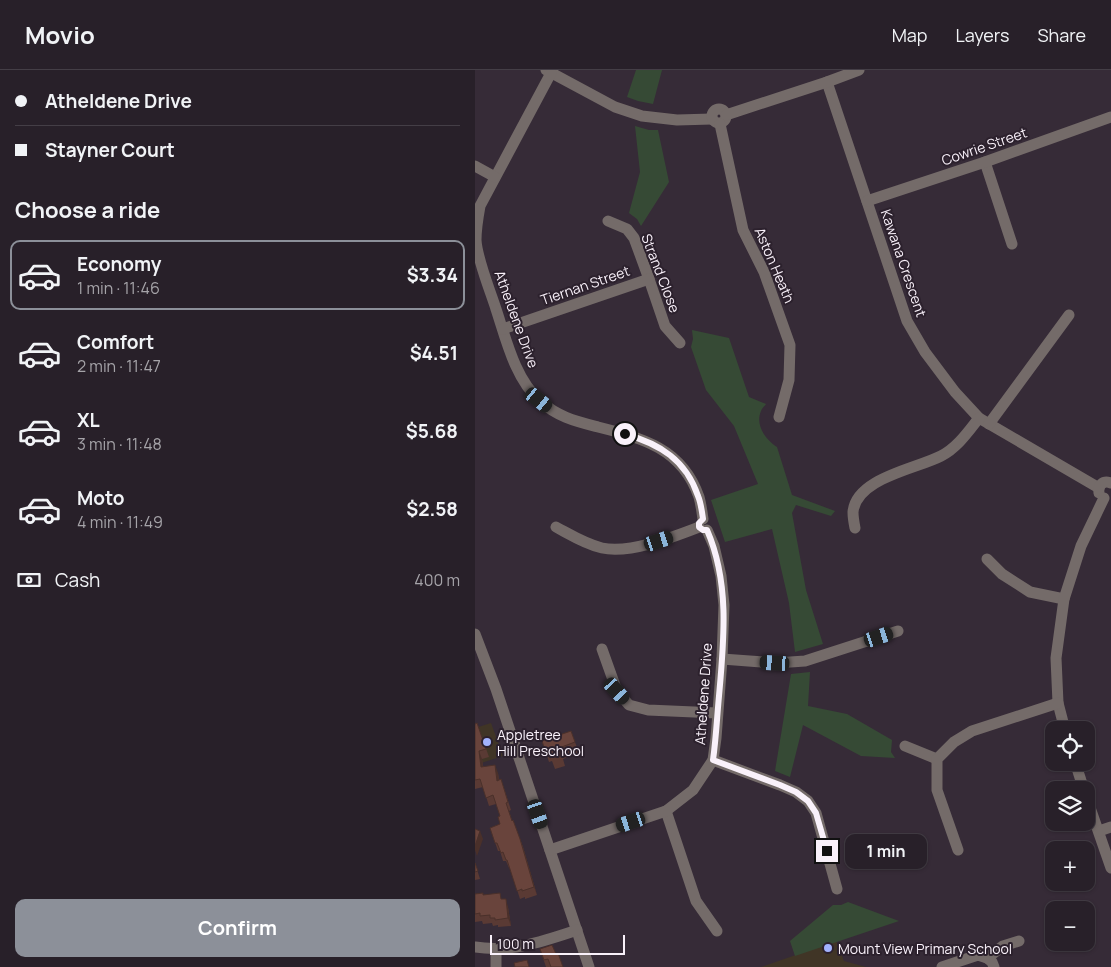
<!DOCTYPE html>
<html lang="en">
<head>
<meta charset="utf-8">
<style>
  :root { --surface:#282029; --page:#342d35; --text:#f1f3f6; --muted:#a5a3a8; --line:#443e46; --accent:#8c9099 }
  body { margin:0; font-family:Manrope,sans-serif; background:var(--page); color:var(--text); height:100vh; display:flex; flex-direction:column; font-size:19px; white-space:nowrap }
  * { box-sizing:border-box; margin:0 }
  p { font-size:16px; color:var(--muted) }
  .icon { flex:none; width:28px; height:28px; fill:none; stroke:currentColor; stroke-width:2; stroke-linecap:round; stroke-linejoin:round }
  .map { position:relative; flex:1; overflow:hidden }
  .panel { display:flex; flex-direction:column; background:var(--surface); width:475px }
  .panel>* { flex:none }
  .guide { display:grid; align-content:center; height:110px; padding:0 15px; background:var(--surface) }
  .tools { position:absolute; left:570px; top:651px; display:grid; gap:10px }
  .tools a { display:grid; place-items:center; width:50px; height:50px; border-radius:10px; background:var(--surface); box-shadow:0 1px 4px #0004,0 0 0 1px var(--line); font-size:25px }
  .scale { position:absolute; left:15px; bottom:12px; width:135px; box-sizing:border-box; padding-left:5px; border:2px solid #f9f1fa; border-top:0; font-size:14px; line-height:18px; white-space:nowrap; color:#f9f1fa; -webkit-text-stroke:4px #2c212d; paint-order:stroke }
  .end { position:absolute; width:22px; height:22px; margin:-11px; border:6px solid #f9f1fa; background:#111; box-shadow:0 0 0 2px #111 }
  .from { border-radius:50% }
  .bubble { position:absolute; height:35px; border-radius:10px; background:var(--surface); box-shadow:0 1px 4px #0004,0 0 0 1px var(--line); font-size:16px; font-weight:700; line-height:35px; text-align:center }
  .car { position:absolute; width:15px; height:30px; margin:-15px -8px; border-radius:6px; box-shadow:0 0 4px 1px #0007; background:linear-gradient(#222 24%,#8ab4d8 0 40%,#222 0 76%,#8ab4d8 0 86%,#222 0) }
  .guide b { display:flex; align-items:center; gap:18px; height:48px; font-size:19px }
  .guide b+b { border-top:1px solid var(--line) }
  .guide i { width:12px; height:12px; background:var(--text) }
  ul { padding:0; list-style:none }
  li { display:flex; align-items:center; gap:15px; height:70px; margin:0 10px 8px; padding:0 5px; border:2px solid transparent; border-radius:10px }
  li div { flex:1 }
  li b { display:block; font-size:19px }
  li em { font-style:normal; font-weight:700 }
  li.active { border-color:var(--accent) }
  li>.icon { width:45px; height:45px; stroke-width:1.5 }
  h2 { padding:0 15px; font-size:22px; line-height:60px }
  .pay { display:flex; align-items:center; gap:12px; height:55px; padding:0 15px; font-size:19px }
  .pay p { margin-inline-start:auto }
  .button { display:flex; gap:10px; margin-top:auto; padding:10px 15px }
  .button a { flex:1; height:58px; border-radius:10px; background:var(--accent); color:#fff; font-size:20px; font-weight:700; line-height:58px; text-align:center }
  header { display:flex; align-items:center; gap:30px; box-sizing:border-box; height:70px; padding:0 25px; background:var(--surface); border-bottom:1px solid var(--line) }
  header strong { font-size:24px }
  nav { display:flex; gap:28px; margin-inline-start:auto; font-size:18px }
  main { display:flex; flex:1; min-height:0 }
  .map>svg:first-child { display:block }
</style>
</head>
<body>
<header>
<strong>Movio</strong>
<nav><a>Map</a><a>Layers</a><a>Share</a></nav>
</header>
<main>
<section class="panel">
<div class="guide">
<b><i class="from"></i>Atheldene Drive</b>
<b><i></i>Stayner Court</b>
</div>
<h2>Choose a ride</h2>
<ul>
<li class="active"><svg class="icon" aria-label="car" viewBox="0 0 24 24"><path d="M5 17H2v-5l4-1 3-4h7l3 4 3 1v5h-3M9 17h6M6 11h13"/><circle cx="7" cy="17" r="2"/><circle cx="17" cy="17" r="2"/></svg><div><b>Economy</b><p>1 min · 11:46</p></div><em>$3.34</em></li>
<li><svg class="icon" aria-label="car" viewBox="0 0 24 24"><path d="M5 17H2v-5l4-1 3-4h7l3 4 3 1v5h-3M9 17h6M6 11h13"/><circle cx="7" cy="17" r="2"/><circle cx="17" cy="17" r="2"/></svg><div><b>Comfort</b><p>2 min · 11:47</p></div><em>$4.51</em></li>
<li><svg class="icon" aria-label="car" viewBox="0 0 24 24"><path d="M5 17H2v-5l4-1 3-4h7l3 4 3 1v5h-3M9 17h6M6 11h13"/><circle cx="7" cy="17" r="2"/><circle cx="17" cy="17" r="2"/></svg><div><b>XL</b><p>3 min · 11:48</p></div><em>$5.68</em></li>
<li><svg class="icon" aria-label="car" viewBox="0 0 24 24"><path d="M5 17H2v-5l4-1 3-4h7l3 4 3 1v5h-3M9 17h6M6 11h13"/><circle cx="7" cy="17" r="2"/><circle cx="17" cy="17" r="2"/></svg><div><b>Moto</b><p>4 min · 11:49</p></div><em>$2.58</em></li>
</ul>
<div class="pay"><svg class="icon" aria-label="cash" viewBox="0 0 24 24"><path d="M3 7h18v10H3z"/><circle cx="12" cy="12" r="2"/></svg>Cash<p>400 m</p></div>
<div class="button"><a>Confirm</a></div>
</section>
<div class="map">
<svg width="636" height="897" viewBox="0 0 636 897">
  <rect width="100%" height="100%" fill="#362b37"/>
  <g fill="#403526">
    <polygon points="16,653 28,686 0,695 0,658"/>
    <polygon points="361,871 369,891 391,897 286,897"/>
  </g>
  <g fill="#364a35">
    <polygon points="161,0 187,0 178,34 163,31 152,27"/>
    <polygon points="160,56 174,60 183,60 194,112 166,156 162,149 154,143 165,102"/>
    <path d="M217,260L254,268L274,327L291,334C290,336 287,338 286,341C280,355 290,369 302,377L317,425L360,441L356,446L321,435L317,443L331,520L348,574L320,582L314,533L297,459L250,472L236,430L283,414L259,356L231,320L216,277L218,269Z"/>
    <polygon points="335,602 333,636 372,644 417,670 416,682 420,688 386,686 328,655 315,707 300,701 316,604"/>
    <polygon points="373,832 424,851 320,886 315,871 358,835 366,835"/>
  </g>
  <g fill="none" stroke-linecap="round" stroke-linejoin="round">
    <g stroke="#746b69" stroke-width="11">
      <polyline points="71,0 140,37 167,46 202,50 237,49"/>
      <path d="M76,3L5,136C3,147 1,158 1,170C2,189 15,220 21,239C31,269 40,309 65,331C83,347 100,351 123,357C167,368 207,378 224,427C226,434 227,442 228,449"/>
      <polyline points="352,12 432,251 450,282 480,322 504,348 624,418"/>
      <circle cx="244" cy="46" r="7"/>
      <polyline points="251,45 352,12 384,0"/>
      <polyline points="245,54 268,160 289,202 315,275 314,310 304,347"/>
      <polyline points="510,92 537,174"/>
      <polyline points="0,96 20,107"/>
      <polyline points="392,131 510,92 636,47"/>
      <polyline points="133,151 152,159 159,168 174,209 190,256 205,273"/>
      <polyline points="28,259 174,209"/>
      <polyline points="514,354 594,245"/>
      <path d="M624,423C623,415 628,410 636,413"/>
      <path d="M81,457C96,465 110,474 127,478C155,484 198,467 224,457"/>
      <path d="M380,458C379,453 378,447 378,442C381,408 441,399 466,386C482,378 493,362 504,348"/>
      <polyline points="512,489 527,504 555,522 589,529"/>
      <polyline points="0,564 21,619 114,897"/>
      <polyline points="127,579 142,621 154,635 173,640 242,643"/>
      <polyline points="247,589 301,593 330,591 423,561"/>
      <polyline points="590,660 583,633 581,588 589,529 606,476 629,428"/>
      <polyline points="430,676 462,689"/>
      <polyline points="238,690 305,715 321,722 333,731 341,743 362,819"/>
      <polyline points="600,692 609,720"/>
      <polyline points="611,726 636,798"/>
      <polyline points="191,741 221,831 242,861"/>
      <polyline points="624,761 636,757"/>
      <polyline points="75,780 191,741 218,720 238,690 241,668 247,589 249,535 246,506 239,476 232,460"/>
      <polyline points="483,780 462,720 462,689 479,672 497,661 583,633"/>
      <path d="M0,877C35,883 69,871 102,860"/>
      <polyline points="21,879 21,897"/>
      <polyline points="512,888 528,876 544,871"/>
      <polyline points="467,897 503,885 512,888 517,892 519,897"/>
    </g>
  </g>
  <g fill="#5a3a34">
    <polygon points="2,653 14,687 7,689 8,696 23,703 24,710 26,709 36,740 34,741 37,751 38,750 48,777 62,825 50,829 50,827 45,829 35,798 34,798 31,791 28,791 25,781 23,781 15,758 25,754 25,746 21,734 14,736 8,717 0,719 0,654"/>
    <polygon points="96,661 104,683 88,689 90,696 80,699 77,691 74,692 67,671"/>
    <polygon points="0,793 5,809 0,810"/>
    <polygon points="0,824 8,825 27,829 33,837 36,856 23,857 23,855 18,856 17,853 8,854 7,851 0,852"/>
    <polygon points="65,879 88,897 71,897"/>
  </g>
  <g fill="#4a302a">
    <polygon points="4,681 7,689 9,705 6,697"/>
    <polygon points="20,695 23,703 25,719 22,711"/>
    <polygon points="5,761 8,769 2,786 0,780 0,776"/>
    <polygon points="45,769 48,777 62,825 59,817"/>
    <polygon points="31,829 33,837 36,856 33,848"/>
  </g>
  <g fill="#69443c" stroke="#4a302a">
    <polygon points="2,653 11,679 4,681 6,697 20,695 22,711 26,709 33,732 31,733 37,751 38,750 45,769 59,817 47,821 47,819 42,821 32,790 31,790 28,782 26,783 22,773 20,773 15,758 25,754 23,747 25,746 18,725 11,728 5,709 0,710 0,654"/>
    <polygon points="96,661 100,672 84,678 86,684 75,688 72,679 70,680 67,671"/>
    <polygon points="0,759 5,761 0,776"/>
    <polygon points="0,793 3,801 0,802"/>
    <polygon points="8,823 8,825 25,823 26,829 31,829 33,848 20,850 20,848 15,848 15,845 5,846 5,843 0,844 0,824"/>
    <polygon points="77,875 81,884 83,883 88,897 76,897 73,889 69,890 65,879"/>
    <polygon points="52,890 54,897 40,897 39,893"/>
  </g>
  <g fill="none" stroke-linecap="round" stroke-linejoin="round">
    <path stroke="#f9f1fa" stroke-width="6" d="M150,364C185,374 211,390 223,426C226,433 227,442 228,449L224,453V457L228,460H232C255,513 249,570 244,626C242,647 241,669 238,690L305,715L321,722L333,731L341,743L352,781"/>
  </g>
  <g fill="#a2b2fd" stroke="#2c212d" stroke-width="2">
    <circle cx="12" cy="672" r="5"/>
    <circle cx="353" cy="878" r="5"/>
  </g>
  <g text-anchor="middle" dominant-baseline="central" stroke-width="4" stroke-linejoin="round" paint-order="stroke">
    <g font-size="14" fill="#f9f1fa" stroke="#2c212d">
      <text transform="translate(509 76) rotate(-19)">Cowrie Street</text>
      <text transform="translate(429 193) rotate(71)">Kawana Crescent</text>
      <text transform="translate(300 195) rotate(67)">Aston Heath</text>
      <text transform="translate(186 203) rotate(69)">Strand Close</text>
      <text transform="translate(110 215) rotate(-19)">Tiernan Street</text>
      <text transform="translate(42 249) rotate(70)">Atheldene Drive</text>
      <text transform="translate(228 624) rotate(-86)">Atheldene Drive</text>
    </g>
    <g font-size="14" fill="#f9f1fa" stroke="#2c212d" text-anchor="start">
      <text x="22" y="664">Appletree<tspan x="22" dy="16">Hill Preschool</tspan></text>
      <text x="363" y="878">Mount View Primary School</text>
    </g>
  </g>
</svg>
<div class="tools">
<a><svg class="icon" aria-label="locate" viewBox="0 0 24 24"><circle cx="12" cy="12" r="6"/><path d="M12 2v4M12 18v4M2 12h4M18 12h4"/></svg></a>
<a><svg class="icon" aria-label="layers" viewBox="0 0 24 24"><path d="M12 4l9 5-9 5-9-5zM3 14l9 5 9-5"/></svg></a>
<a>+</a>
<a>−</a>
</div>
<div class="scale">100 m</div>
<i class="end from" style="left:150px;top:364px"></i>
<i class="end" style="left:352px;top:781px"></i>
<div class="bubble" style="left:370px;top:764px;width:82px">1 min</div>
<i class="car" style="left:64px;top:330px;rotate:129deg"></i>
<i class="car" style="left:184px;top:471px;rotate:72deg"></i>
<i class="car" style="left:404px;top:567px;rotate:72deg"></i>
<i class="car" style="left:300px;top:593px;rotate:273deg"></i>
<i class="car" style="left:142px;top:621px;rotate:138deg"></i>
<i class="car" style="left:63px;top:744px;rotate:161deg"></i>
<i class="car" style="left:156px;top:752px;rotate:252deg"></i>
</div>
</main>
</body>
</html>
